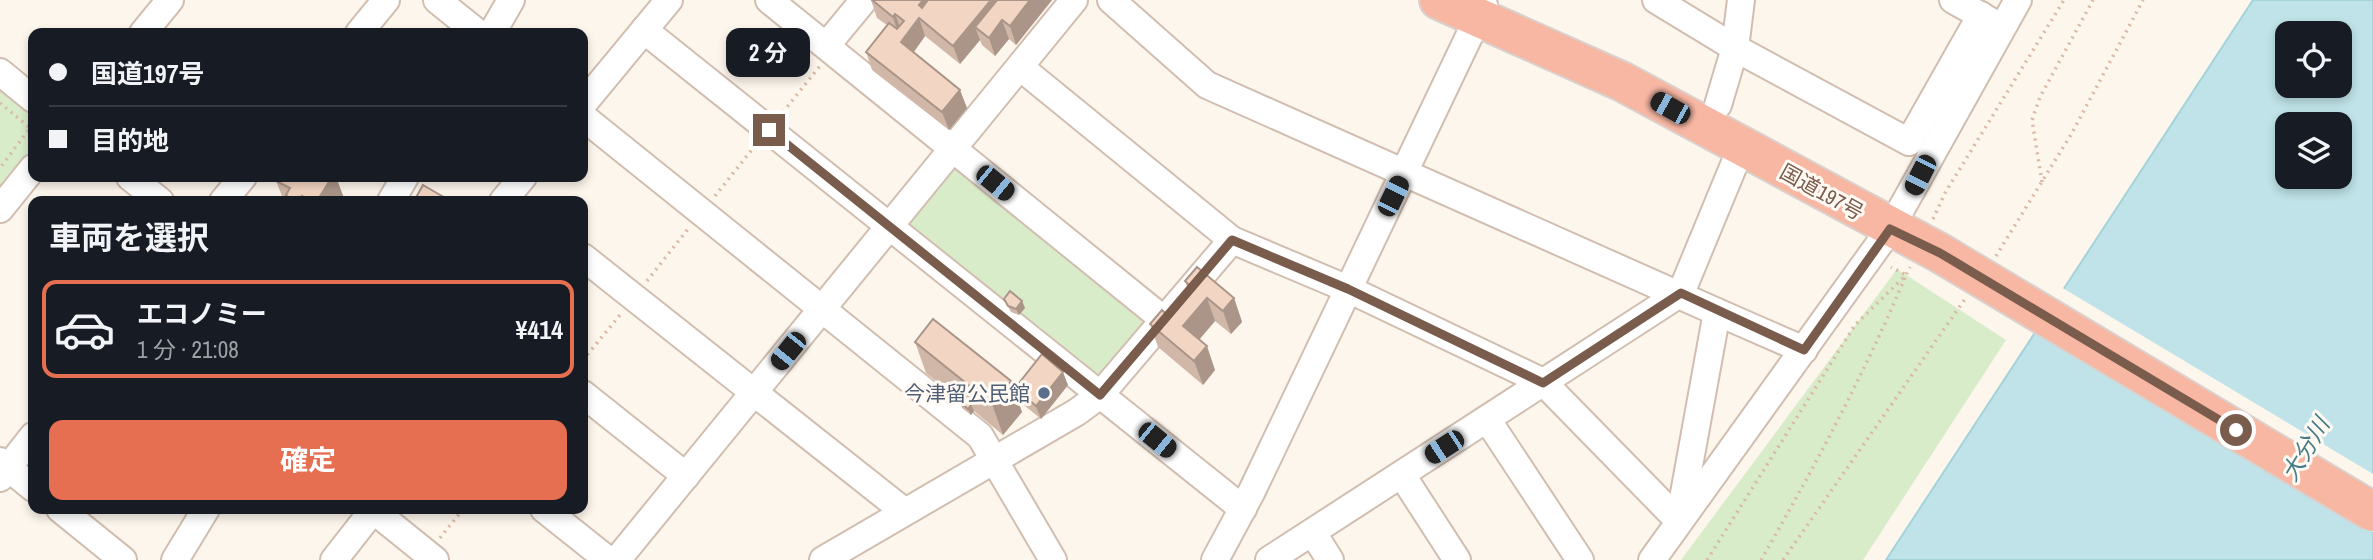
<!DOCTYPE html>
<html lang="ja">
<head>
<meta charset="utf-8">
<style>
  :root { --surface:#171b24; --page:#242831; --text:#f1f3f6; --muted:#9ea1a6; --line:#363941; --accent:#e76f51 }
  body { margin:0; font-family:"Archivo Narrow","Noto Sans JP",sans-serif; background:var(--page); color:var(--text); height:100vh; display:flex; flex-direction:column; font-size:26px; white-space:nowrap }
  * { box-sizing:border-box; margin:0 }
  p { font-size:23px; color:var(--muted) }
  .icon { flex:none; width:38px; height:38px; fill:none; stroke:currentColor; stroke-width:2; stroke-linecap:round; stroke-linejoin:round }
  .map { position:relative; flex:1; overflow:hidden }
  .side { position:absolute; left:28px; top:196px; width:560px; height:318px; display:flex; flex-direction:column; background:var(--surface); border-radius:14px; box-shadow:0 4px 10px #0003 }
  .side>* { flex:none }
  .guide { position:absolute; left:28px; top:28px; width:560px; height:154px; border-radius:14px; box-shadow:0 4px 10px #0003; display:grid; align-content:center; height:154px; padding:0 21px; background:var(--surface) }
  .fabs { position:absolute; left:2275px; top:21px; display:grid; gap:14px }
  .fabs a { display:grid; place-items:center; width:77px; height:77px; border-radius:14px; background:var(--surface); box-shadow:0 4px 10px #0003; font-size:35px }
  .end { position:absolute; width:32px; height:32px; margin:-16px; border:9px solid #7a5c4d; background:#fff; box-shadow:0 0 0 4px #fff }
  .from { border-radius:50% }
  .bubble { position:absolute; height:49px; border-radius:14px; background:var(--surface); box-shadow:0 4px 10px #0003; font-size:23px; font-weight:700; line-height:49px; text-align:center }
  .car { position:absolute; width:21px; height:42px; margin:-21px -10px; border-radius:9px; box-shadow:0 0 5px 2px #0007; background:linear-gradient(#222 24%,#8ab4d8 0 40%,#222 0 76%,#8ab4d8 0 86%,#222 0) }
  .guide b { display:flex; align-items:center; gap:24px; height:66px; font-size:26px }
  .guide b+b { border-top:2px solid var(--line) }
  .guide i { width:18px; height:18px; background:var(--text) }
  ul { padding:0; list-style:none }
  li { display:flex; align-items:center; gap:21px; height:98px; margin:0 14px 10px; padding:0 7px; border:4px solid transparent; border-radius:14px }
  li div { flex:1 }
  li b { display:block; font-size:26px }
  li em { font-style:normal; font-weight:700 }
  li.on { border-color:var(--accent) }
  li>.icon { width:63px; height:63px; stroke-width:1.5 }
  h2 { padding:0 21px; font-size:32px; line-height:84px }
  .button { display:flex; gap:14px; margin-top:auto; padding:14px 21px }
  .button a { flex:1; height:80px; border-radius:14px; background:var(--accent); color:#fff; font-size:28px; font-weight:700; line-height:80px; text-align:center }
  .map>svg:first-child { display:block }
</style>
</head>
<body>
<div class="map">
<svg width="2373" height="560" viewBox="0 0 2373 560">
  <rect width="100%" height="100%" fill="#fdf6ec"/>
  <g fill="#d8ecc9">
    <polygon points="0,86 33,112 33,149 0,191"/>
    <polygon points="954,165 1146,322 1100,381 906,225"/>
    <polygon points="1897,269 2006,340 1863,560 1681,560"/>
  </g>
  <path fill="#bfe3e8" stroke="#a5d3da" stroke-width="2" fill-rule="evenodd" d="M2253,0H2373V560H1886ZM2287,33H2340V86H2287ZM2287,124H2340V177H2287Z"/>
  <polygon fill="#fdf6ec" points="2061,287 2373,474 2373,532 2034,329"/>
  <g fill="none" stroke-linecap="round" stroke-linejoin="round">
    <defs>
      <g id="minor">
        <polyline points="437,0 478,33"/>
        <polyline points="769,0 1163,319"/>
        <polyline points="1111,0 1207,85 1717,312 1679,521"/>
        <polyline points="1656,0 1735,48 1909,142 1981,15"/>
        <polyline points="1953,0 1994,23"/>
        <polyline points="644,30 1243,509"/>
        <polyline points="143,33 170,0"/>
        <polyline points="359,33 386,0"/>
        <polyline points="492,33 511,0"/>
        <polyline points="826,46 864,0"/>
        <polyline points="1020,67 1232,240 1348,289 1543,382 1679,521"/>
        <polyline points="0,72 33,99"/>
        <polyline points="583,104 669,0"/>
        <polyline points="1718,105 1735,48 1741,0"/>
        <polyline points="583,117 980,436 1053,560"/>
        <polyline points="130,177 160,201"/>
        <polyline points="223,201 243,177"/>
        <polyline points="391,201 405,177"/>
        <polyline points="503,201 523,177"/>
        <polyline points="0,209 33,168"/>
        <polyline points="583,257 905,512"/>
        <polyline points="1717,312 1804,350"/>
        <polyline points="583,394 686,476"/>
        <polyline points="1487,419 1580,560"/>
        <polyline points="0,461 33,488"/>
        <polyline points="1402,475 1457,560"/>
        <polyline points="0,478 33,436"/>
        <polyline points="60,509 123,560"/>
        <polyline points="544,509 608,560"/>
        <polyline points="373,510 435,560"/>
        <polyline points="1313,533 1330,560"/>
        <polyline points="175,560 206,509"/>
        <polyline points="334,560 374,509"/>
        <polyline points="617,560 1074,0"/>
        <polyline points="823,560 1077,412 1100,395 1232,240"/>
        <polyline points="1215,560 1251,493 1484,5"/>
        <polyline points="1269,560 1681,293 1741,148"/>
        <polyline points="1652,560 1890,229 2018,0"/>
      </g>
      <polyline id="highway" points="1439,0 1623,82 1940,253"/>
    </defs>
    <use href="#minor" stroke="#d1beb0" stroke-width="30"/>
    <use href="#highway" stroke="#dad1cd" stroke-width="42"/>
    <g stroke="#d9b8a5" stroke-width="3.5" stroke-dasharray="2 5" stroke-linecap="butt">
      <polyline points="0,103 30,128 0,168"/>
      <polyline points="783,112 820,66"/>
      <polyline points="2042,182 2032,120 2040,97 2093,0"/>
      <polyline points="715,196 754,147"/>
      <polyline points="1933,219 1945,193 2064,0"/>
      <polyline points="1996,256 2072,133 2143,0"/>
      <polyline points="647,281 688,229"/>
      <polyline points="583,360 620,315"/>
      <polyline points="440,538 463,509"/>
      <polyline points="1707,560 1855,325 1906,275 1910,267"/>
      <path d="M1761,560C1814,468 1865,373 1906,275L1891,267"/>
      <polyline points="1783,560 1965,299"/>
    </g>
    <use href="#minor" stroke="#fff" stroke-width="26"/>
    <use href="#highway" stroke="#f7b7a3" stroke-width="38"/>
    <defs>
      <polyline id="highway-bridge" points="1940,253 2373,512"/>
    </defs>
    <use href="#highway-bridge" stroke="#dad1cd" stroke-width="42" stroke-linecap="butt"/>
    <use href="#highway-bridge" stroke="#f7b7a3" stroke-width="38"/>
  </g>
  <g fill="#d1b7a8">
    <polygon points="871,0 1052,0 1016,45 1009,39 995,56 982,45 980,40 960,64 925,36 914,52 967,108 949,130 872,70 866,52 887,25 877,18"/>
    <polygon points="279,177 336,177 345,201 284,201 276,181"/>
    <polygon points="1185,281 1234,298 1242,322 1231,334 1215,321 1199,340 1215,370 1203,385 1158,347 1150,324 1166,314 1188,289"/>
    <polygon points="1004,299 1022,301 1025,308 1019,315 1011,312"/>
    <polygon points="915,342 1022,412 1003,435 974,411 971,415 962,408 960,402 961,401 926,373"/>
    <polygon points="1068,385 1041,419 1019,401 1015,388"/>
  </g>
  <g fill="#aa9588">
    <polygon points="923,0 944,0 926,23 919,5"/>
    <polygon points="991,0 1012,0 975,27 980,40 960,64 953,46"/>
    <polygon points="1030,0 1052,0 1016,45 1010,26"/>
    <polygon points="895,14 902,32 899,36 893,17"/>
    <polygon points="919,18 925,36 908,60 901,42"/>
    <polygon points="1002,20 1009,39 995,56 989,38"/>
    <polygon points="960,90 967,108 949,130 942,112"/>
    <polygon points="332,177 336,177 345,201 317,201"/>
    <polygon points="1207,298 1215,321 1191,349 1183,326"/>
    <polygon points="1234,298 1242,322 1231,334 1223,311"/>
    <polygon points="1022,301 1025,308 1019,315 1016,309"/>
    <polygon points="1207,346 1215,370 1203,385 1194,361"/>
    <polygon points="1063,372 1068,385 1041,419 1036,406"/>
    <polygon points="1011,381 1022,412 1003,435 992,404"/>
    <polygon points="971,405 974,411 971,415 968,409"/>
  </g>
  <g fill="#f3d5c3" stroke="#aa9588" stroke-width="2">
    <polygon points="872,0 923,0 919,5 922,8 928,0 991,0 953,46 919,18 901,42 960,90 942,112 866,52 889,23 897,29 904,21 895,14 893,17"/>
    <polygon points="997,0 1030,0 1010,26 1002,20 989,38 975,27"/>
    <polygon points="279,177 332,177 317,201 310,201 302,196 299,201 292,201 286,195 290,188 276,181"/>
    <polygon points="423,185 447,199 445,201 414,201"/>
    <polygon points="1197,267 1234,298 1223,311 1207,298 1183,326 1207,346 1194,361 1150,324 1162,310 1166,314 1190,286 1185,281"/>
    <polygon points="1010,291 1022,301 1016,309 1008,306 1004,299"/>
    <polygon points="933,319 1011,381 992,404 915,342"/>
    <polygon points="1042,354 1063,372 1036,406 1015,388"/>
    <polygon points="963,398 971,405 968,409 960,402"/>
  </g>
  <g fill="none" stroke-linecap="round" stroke-linejoin="round">
    <polyline stroke="#7a5c4d" stroke-width="9" points="769,130 1100,395 1232,240 1348,289 1543,383 1681,293 1804,350 1890,229 1940,253 2236,430"/>
  </g>
  <circle fill="#5c6f8a" stroke="#fffaf3" stroke-width="2.5" cx="1044" cy="393" r="7"/>
  <g text-anchor="middle" dominant-baseline="central" stroke-width="6" stroke-linejoin="round" paint-order="stroke">
    <g font-size="21" fill="#7a5c4d" stroke="#fffaf3">
      <text transform="translate(1822 192) rotate(29)">国道197号</text>
    </g>
    <g font-size="21" fill="#4e5e75" stroke="#fffaf3" text-anchor="end">
      <text x="1030" y="393">今津留公民館</text>
    </g>
    <g font-size="23" font-style="italic" fill="#437c86" stroke="#fffaf3">
      <text transform="translate(2305 449) rotate(-59)">大分川</text>
    </g>
  </g>
</svg>
<div class="fabs">
<a><svg class="icon" aria-label="locate" viewBox="0 0 24 24"><circle cx="12" cy="12" r="6"/><path d="M12 2v4M12 18v4M2 12h4M18 12h4"/></svg></a>
<a><svg class="icon" aria-label="layers" viewBox="0 0 24 24"><path d="M12 4l9 5-9 5-9-5zM3 14l9 5 9-5"/></svg></a>
</div>
<i class="end from" style="left:2236px;top:430px"></i>
<i class="end" style="left:769px;top:130px"></i>
<div class="bubble" style="left:726px;top:28px;width:84px">2 分</div>
<i class="car" style="left:1670px;top:108px;rotate:299deg"></i>
<i class="car" style="left:1920px;top:175px;rotate:207deg"></i>
<i class="car" style="left:995px;top:183px;rotate:129deg"></i>
<i class="car" style="left:1393px;top:196px;rotate:26deg"></i>
<i class="car" style="left:788px;top:351px;rotate:219deg"></i>
<i class="car" style="left:1157px;top:440px;rotate:129deg"></i>
<i class="car" style="left:1444px;top:447px;rotate:237deg"></i>
<div class="guide">
<b><i class="from"></i>国道197号</b>
<b><i></i>目的地</b>
</div>
<section class="side">
<h2>車両を選択</h2>
<ul>
<li class="on"><svg class="icon" aria-label="car" viewBox="0 0 24 24"><path d="M5 17H2v-5l4-1 3-4h7l3 4 3 1v5h-3M9 17h6M6 11h13"/><circle cx="7" cy="17" r="2"/><circle cx="17" cy="17" r="2"/></svg><div><b>エコノミー</b><p>1 分 · 21:08</p></div><em>¥414</em></li>
</ul>
<div class="button"><a>確定</a></div>
</section>
</div>
</body>
</html>
